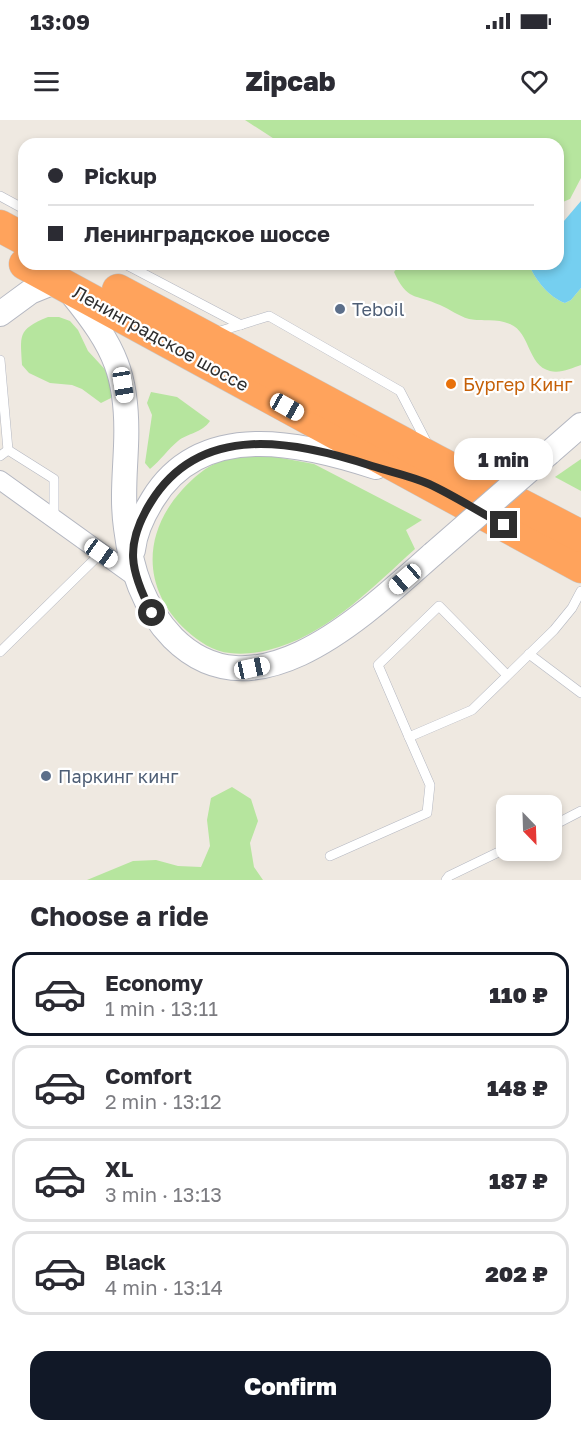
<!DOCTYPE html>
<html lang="en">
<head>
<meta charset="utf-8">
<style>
  :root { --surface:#fff; --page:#f2f2f3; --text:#2b2b33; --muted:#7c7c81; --line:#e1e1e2; --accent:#111827 }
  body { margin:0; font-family:"Golos Text",sans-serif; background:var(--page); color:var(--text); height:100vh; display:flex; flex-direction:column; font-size:22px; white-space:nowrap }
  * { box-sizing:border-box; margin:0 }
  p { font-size:20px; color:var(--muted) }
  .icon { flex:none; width:33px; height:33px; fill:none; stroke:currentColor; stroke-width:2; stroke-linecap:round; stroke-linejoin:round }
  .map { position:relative; height:760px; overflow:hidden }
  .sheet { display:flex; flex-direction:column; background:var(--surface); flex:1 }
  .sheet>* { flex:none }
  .banner { position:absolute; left:18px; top:18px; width:546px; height:132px; border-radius:18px; box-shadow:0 3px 9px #0003; display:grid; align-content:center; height:132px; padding:0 30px; background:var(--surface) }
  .needle { width:39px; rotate:157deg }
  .tools { position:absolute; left:496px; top:675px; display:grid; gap:12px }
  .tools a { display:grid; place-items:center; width:66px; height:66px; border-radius:12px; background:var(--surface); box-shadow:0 3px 9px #0003; font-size:30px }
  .end { position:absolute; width:27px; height:27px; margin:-14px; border:8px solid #2e2e2e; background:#fff; box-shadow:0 0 0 3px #fff }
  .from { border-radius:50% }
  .bubble { position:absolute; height:42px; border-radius:18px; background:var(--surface); box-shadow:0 3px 9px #0003; font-size:20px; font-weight:800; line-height:42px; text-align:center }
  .car { position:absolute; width:18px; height:36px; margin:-18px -9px; border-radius:8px; box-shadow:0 0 4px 2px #0007; background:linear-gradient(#fff 24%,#345 0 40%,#fff 0 76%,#345 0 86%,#fff 0) }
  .banner b { display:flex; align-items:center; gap:21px; height:57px; font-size:22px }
  .banner b+b { border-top:2px solid var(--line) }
  .banner i { width:15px; height:15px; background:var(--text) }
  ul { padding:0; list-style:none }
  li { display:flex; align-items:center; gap:18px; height:84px; margin:0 12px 9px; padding:0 18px; border:3px solid var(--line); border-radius:18px }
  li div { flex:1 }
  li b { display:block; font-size:22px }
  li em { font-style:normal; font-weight:800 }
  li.selected { border-color:var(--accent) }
  li>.icon { width:54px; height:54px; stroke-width:1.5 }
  h2 { padding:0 30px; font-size:27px; line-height:72px }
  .primary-button { display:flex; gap:12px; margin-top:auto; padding:12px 30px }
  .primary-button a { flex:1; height:69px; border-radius:18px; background:var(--accent); color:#fff; font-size:24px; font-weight:800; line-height:69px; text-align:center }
  .status { display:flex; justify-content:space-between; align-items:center; height:42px; padding:0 30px; background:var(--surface); direction:ltr }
  .status svg { height:16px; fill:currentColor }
  header { display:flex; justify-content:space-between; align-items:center; height:78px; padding:0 30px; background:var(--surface); font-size:27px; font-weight:800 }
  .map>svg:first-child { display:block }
</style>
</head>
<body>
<div class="status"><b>13:09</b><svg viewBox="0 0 49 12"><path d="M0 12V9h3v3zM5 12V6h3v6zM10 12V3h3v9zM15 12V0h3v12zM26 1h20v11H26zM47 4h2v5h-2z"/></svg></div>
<header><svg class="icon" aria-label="menu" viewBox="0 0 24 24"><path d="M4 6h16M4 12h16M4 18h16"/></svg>Zipcab<svg class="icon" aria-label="heart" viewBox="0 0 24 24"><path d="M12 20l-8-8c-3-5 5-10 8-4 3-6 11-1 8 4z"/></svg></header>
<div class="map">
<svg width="581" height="760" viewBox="0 0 581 760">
  <rect width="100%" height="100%" fill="#efe9e1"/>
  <g fill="#b6e59e">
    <polygon points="245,0 581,0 581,58 570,79 558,84 558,24 282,24"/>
    <path d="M400,144H529C534,159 550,178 565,183L571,180L581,168V245C572,248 560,254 550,251C527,245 531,213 510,204C496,198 483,202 469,199C458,196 450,189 440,185C415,174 407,181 394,152Z"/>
    <path d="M48,197H59L70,201L78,210L88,231L111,256L113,267L111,278L101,283L82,269L72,265L50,263L29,253L22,245C21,216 16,210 48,197Z"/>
    <path d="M151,272L177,277L210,301C202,313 188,313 178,321C168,329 161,340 150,349L145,343L152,295L147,283Z"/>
    <path d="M276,337L314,344L422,400L406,410L415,429C375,465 332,510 279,527C264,532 247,535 230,533C214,532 198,521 187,511C142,470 142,414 182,370C192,359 207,345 222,341C238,335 259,337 276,337Z"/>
    <polygon points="581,339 581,371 555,357"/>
    <polygon points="232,667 251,679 258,701 250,723 254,747 263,760 87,760 133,741 156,740 178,746 201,747 210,726 207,700 211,678"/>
  </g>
  <path fill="#75cff0" d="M581,81V168L571,180L565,183C550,178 534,159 529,144H558V108Z"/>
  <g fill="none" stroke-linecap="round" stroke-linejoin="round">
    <defs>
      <g id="lane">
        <polyline points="0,76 24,89"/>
        <polyline points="125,144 241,205"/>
        <polyline points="214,213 269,196 400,271 428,325"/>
        <polyline points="0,240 8,330"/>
        <polyline points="0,336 8,330 54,359 54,399"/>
        <polyline points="0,532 101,433"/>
        <polyline points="529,534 581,573"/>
        <polyline points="409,617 378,545 439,486 507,555"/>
        <polyline points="552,706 581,691"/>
        <polyline points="330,736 427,693 430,665 409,617 472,590 554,510 572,488 581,471"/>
        <polyline points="446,760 449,756 507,728"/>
      </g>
      <polyline id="street" points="0,360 135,457"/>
      <g id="secondary">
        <path d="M72,174C115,227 129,256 126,326C125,354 122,380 126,408C131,449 143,487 173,518C257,602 369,490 433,434"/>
        <polyline points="0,194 30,172 57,161"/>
        <polyline points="549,333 581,305"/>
        <path d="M133,430C135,411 143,395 153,379C202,299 303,323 376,347"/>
      </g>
      <g id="highway">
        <polyline points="0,106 24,119"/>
        <polyline points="25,144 581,447"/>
        <polyline points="118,170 435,340 581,416"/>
      </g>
    </defs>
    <use href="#lane" stroke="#b4b7c1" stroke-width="10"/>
    <use href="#street" stroke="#b4b7c1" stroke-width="20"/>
    <use href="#secondary" stroke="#b4b7c1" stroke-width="26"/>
    <use href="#highway" stroke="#c9c9c9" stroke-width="33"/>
    <use href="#lane" stroke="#fff" stroke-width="9"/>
    <use href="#street" stroke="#fff" stroke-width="18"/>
    <use href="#secondary" stroke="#fff" stroke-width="24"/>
    <use href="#highway" stroke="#ffa35c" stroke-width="32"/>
    <defs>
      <polyline id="secondary-bridge" points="433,434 549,333"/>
    </defs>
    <use href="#secondary-bridge" stroke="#b4b7c1" stroke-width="26" stroke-linecap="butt"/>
    <use href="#secondary-bridge" stroke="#fff" stroke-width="24"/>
  </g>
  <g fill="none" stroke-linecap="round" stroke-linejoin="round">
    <path stroke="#2e2e2e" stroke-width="8" d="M152,493C130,451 124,425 151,382C201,301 296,321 372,346C391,352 411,356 429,364C455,376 479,392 504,405"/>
  </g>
  <g fill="#5c6f8a" stroke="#fff" stroke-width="2">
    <circle cx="340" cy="189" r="6"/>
    <circle cx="46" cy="656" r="6"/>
  </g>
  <circle fill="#e8710a" stroke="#fff" stroke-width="2" cx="451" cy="264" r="6"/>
  <g text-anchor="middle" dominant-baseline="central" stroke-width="4.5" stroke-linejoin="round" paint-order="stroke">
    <g font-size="18" fill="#4e5e75" stroke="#fff" text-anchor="start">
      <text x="352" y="189">Teboil</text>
      <text x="58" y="656">Паркинг кинг</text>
    </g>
    <g font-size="18" fill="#2e2e2e" stroke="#fff">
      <text transform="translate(161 218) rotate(29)">Ленинградское шоссе</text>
    </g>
    <g font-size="18" fill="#c56008" stroke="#fff" text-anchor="start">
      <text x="463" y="264">Бургер Кинг</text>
    </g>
  </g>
</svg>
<div class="tools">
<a><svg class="needle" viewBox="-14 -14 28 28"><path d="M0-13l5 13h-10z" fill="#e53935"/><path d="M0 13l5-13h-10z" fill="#7c7c81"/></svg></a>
</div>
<i class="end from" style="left:152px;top:493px"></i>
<i class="end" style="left:504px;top:405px"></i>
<div class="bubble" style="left:454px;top:318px;width:99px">1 min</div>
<i class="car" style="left:123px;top:265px;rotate:171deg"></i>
<i class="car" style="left:287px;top:287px;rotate:119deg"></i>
<i class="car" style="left:101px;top:433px;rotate:125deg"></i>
<i class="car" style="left:405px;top:459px;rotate:229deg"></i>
<i class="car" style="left:252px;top:548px;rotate:78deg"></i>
<div class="banner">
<b><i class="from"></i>Pickup</b>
<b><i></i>Ленинградское шоссе</b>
</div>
</div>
<section class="sheet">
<h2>Choose a ride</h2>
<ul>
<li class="selected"><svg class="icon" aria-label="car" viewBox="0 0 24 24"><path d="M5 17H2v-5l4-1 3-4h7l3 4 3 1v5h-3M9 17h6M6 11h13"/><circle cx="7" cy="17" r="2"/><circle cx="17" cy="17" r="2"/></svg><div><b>Economy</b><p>1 min · 13:11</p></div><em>110 ₽</em></li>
<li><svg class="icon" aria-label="car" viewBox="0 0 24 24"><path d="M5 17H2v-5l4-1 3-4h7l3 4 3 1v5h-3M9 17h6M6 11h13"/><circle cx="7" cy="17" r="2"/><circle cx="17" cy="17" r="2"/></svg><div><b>Comfort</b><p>2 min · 13:12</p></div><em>148 ₽</em></li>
<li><svg class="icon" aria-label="car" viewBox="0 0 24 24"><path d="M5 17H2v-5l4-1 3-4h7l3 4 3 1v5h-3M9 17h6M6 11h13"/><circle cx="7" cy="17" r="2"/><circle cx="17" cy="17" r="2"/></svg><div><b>XL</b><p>3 min · 13:13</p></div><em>187 ₽</em></li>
<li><svg class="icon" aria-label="car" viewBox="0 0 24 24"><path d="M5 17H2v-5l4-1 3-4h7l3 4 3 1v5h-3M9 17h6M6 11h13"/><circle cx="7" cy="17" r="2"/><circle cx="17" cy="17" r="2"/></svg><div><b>Black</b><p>4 min · 13:14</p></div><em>202 ₽</em></li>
</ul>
<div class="primary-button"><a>Confirm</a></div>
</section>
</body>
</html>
